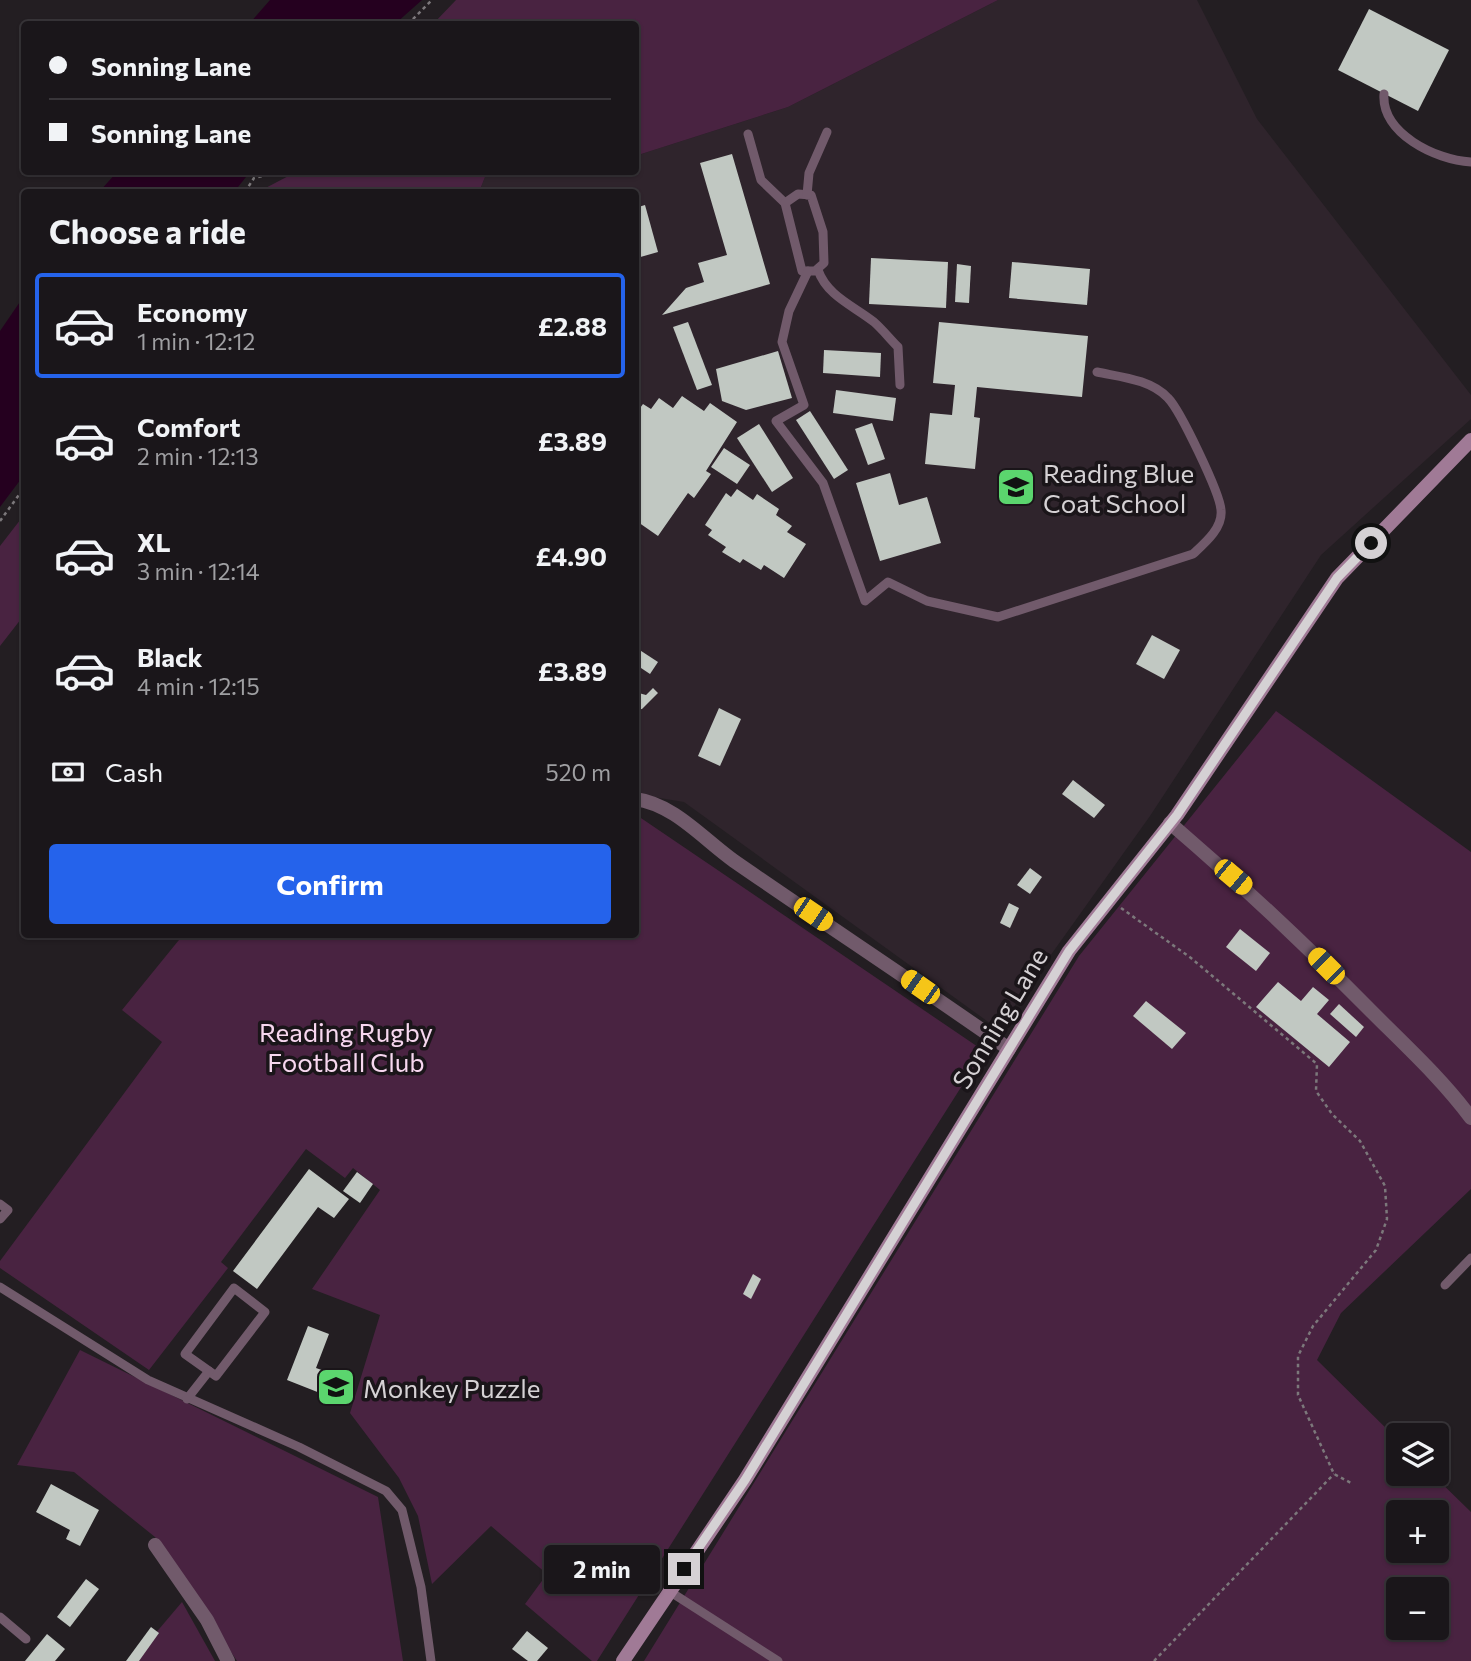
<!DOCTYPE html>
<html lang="en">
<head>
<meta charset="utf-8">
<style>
  :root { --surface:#1a161a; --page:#231f23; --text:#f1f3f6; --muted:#9f9fa2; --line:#383539; --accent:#2563eb }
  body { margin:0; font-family:Commissioner,sans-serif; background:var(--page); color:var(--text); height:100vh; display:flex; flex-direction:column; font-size:26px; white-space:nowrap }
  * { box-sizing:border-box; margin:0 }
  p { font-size:23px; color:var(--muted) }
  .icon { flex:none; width:38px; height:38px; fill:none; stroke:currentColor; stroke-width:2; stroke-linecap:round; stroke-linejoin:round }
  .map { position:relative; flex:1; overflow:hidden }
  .sheet { position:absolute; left:21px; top:189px; width:618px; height:749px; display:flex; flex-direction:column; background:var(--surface); border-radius:7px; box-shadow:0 2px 5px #0004,0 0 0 2px var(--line) }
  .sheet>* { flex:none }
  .banner { position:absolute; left:21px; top:21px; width:618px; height:154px; border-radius:7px; box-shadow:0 2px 5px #0004,0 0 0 2px var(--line); display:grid; align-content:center; height:154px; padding:0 28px; background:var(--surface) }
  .controls { position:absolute; left:1386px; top:1423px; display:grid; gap:14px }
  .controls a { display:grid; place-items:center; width:63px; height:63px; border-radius:7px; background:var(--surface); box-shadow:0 2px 5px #0004,0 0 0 2px var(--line); font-size:35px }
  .end { position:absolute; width:32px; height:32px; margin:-16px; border:9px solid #d5d1d4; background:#111; box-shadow:0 0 0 4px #111 }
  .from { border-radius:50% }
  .bubble { position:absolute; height:49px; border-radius:7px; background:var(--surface); box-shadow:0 2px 5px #0004,0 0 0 2px var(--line); font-size:23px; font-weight:700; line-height:49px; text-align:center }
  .car { position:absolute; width:21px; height:42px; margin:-21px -10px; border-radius:9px; box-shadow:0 0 5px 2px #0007; background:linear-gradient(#f5c518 24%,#345 0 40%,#f5c518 0 76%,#345 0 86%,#f5c518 0) }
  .banner b { display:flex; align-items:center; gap:24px; height:66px; font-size:26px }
  .banner b+b { border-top:2px solid var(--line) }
  .banner i { width:18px; height:18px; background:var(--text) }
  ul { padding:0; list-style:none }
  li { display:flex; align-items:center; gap:21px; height:105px; margin:0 14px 10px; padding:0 14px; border:4px solid transparent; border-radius:7px }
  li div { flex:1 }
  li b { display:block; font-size:26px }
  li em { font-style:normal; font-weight:700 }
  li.on { border-color:var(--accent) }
  li>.icon { width:63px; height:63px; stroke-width:1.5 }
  h2 { padding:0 28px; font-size:32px; line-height:84px }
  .pay { display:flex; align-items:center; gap:18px; height:77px; padding:0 28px; font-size:26px }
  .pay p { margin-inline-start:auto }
  .primary-button { display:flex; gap:14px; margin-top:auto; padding:14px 28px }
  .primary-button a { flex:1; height:80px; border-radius:7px; background:var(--accent); color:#fff; font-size:28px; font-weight:700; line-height:80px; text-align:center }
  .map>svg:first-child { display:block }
</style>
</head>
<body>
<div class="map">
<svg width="1471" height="1661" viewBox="0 0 1471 1661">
  <rect width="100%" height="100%" fill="#231e22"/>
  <polygon fill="#2f242c" points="998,0 1197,0 1257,119 1471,395 1471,419 1321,555 1150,816 998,1029 684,802 635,794 635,192 479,192 487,172 635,172 635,156 788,107"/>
  <g fill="#492341" fill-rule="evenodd">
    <polygon points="456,0 998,0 788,107 635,156 635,24 433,24"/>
    <polygon points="296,172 487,172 479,192 258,192"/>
    <polygon points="24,515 24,619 21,619 0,646 0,546"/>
    <path d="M1276,711L1471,852V1189L1341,1313L1317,1360L1398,1440V1474H1432L1471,1512V1661H644L1079,956ZM1398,1512H1437V1550H1398ZM1398,1589H1437V1628H1398Z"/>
    <polygon points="635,814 984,1051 597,1661 592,1661 525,1604 547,1574 491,1526 432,1584 418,1516 399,1478 350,1413 380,1315 312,1289 380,1190 353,1168 345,1178 306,1149 221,1262 228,1268 149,1370 0,1268 0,1261 162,1042 122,1010 183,935 635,934"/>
    <polygon points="80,1350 378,1497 403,1661 237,1661 155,1537 74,1472 17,1465"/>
    <polygon points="182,1602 215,1661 132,1661"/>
  </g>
  <g fill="#25001f">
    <polygon points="270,0 422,0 395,24 249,24"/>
    <polygon points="117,172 250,172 234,192 99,192"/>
    <polygon points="24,296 24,475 0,507 0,331"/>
  </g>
  <g fill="#c1c8c2">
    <polygon points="1369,9 1449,50 1418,111 1338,70"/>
    <polygon points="732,154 770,284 662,315 686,288 704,282 698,263 727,255 700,163"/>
    <polygon points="645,205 658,252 637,258 635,208"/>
    <polygon points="871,258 948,262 946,308 869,304"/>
    <polygon points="1012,262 1090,269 1087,305 1009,298"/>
    <polygon points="957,264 971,266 969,303 955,302"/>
    <polygon points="688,322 712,385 697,390 673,327"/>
    <polygon points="939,322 1088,336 1082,397 977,387 974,417 980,418 975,469 925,464 930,413 952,415 955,385 933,383"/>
    <polygon points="824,350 881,353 880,377 823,373"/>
    <polygon points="778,351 792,398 746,410 722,401 716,369"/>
    <polygon points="836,390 896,398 893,421 833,413"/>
    <polygon points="682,396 704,411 710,403 737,422 706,471 711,474 694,498 688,493 658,536 635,520 635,415 643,404 651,409 659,398 673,408"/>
    <polygon points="810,411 848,470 834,479 796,420"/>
    <polygon points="872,423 885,459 868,465 855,429"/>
    <polygon points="759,424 793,478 772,492 737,438"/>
    <polygon points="724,448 750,465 737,484 711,467"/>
    <polygon points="890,473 899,505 927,497 941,543 880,561 856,483"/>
    <polygon points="737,489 753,500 757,494 779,509 776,515 792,526 787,532 806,544 784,578 764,565 761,570 743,559 740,563 722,552 726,547 708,535 712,530 705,525 726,493 731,497"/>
    <polygon points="1152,635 1180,650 1164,679 1136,664"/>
    <polygon points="635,647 658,662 650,674 635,664"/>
    <polygon points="653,688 658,693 642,709 635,710 635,692 646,695"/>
    <polygon points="719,708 741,719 720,766 698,756"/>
    <polygon points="1073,780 1105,805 1094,818 1062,794"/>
    <polygon points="1030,868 1042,877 1030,894 1017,885"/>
    <polygon points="1009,903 1019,908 1010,928 1000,923"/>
    <polygon points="1240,929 1270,953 1256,971 1226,947"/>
    <polygon points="1278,982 1301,1001 1313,987 1329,1000 1317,1014 1350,1042 1329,1067 1256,1007"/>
    <polygon points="1146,1001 1186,1033 1172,1049 1133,1016"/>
    <polygon points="1339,1004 1364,1027 1356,1037 1330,1014"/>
    <polygon points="309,1169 349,1199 334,1218 318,1207 257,1289 233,1271"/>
    <polygon points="357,1172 373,1184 360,1203 343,1191"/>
    <polygon points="753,1274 761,1279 751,1299 743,1294"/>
    <polygon points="308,1326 329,1334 316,1368 333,1374 325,1395 287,1380"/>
    <polygon points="51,1484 99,1510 80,1546 66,1539 70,1530 36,1512"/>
    <polygon points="601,1555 603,1580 555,1583 554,1559"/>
    <polygon points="86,1579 99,1589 70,1627 57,1617"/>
    <polygon points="151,1627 159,1633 139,1661 126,1661"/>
    <polygon points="527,1631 548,1648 537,1661 528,1661 512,1649"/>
    <polygon points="47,1634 65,1649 55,1661 25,1661"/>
  </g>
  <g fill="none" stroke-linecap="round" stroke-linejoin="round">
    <g stroke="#7c787b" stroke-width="2.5" stroke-dasharray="3.5 3.5" stroke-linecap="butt">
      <polyline points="408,24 432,0"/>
      <polyline points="245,192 254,178 279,172"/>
      <polyline points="0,521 24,488"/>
      <polyline points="1121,908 1191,958 1317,1064 1316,1091 1332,1114 1360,1141 1385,1186 1387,1219 1376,1250 1313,1326 1298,1356 1298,1395 1334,1474 1353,1484"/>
      <polyline points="1154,1661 1334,1474"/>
    </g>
    <g stroke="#715a6b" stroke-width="9">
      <path d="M1384,94C1381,133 1435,160 1471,162"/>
      <polyline points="748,134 761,180 785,203"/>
      <polygon points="798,194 811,195 823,232 824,263 815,271 802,271 785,203"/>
      <polyline points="807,195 809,173 827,132"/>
      <path d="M818,270C827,296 854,306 874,322C883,330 890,339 898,347L900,385"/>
      <path d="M808,271L789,311L782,342L804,405L776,421L823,483L865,601L888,582L927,601L998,617L1193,554C1205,543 1223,528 1221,510C1220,493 1180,410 1168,398C1150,379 1120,377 1097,372"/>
      <polyline points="0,1204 8,1210 0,1219"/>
      <polyline points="1445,1285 1471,1258"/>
      <polyline points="0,1287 148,1380 299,1447 386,1491 402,1510 421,1587 431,1661"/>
      <polygon points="234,1288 265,1312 216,1376 185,1354"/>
      <polyline points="187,1399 209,1371"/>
      <polyline points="669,1591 778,1661"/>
      <polyline points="0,1617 26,1639"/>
    </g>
    <g stroke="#715a6b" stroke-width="14">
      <path d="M635,799C674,804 703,839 734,861C825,924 918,985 1009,1049"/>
      <path d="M1170,823C1241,884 1307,946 1373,1013C1407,1047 1442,1079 1471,1118"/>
      <polyline points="155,1545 207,1620 228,1661"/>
    </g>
    <polyline stroke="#a07a96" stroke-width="14" points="623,1661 745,1480 1069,951 1177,815 1337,578 1471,440"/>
  </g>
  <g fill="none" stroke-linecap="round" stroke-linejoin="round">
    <polyline stroke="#d5d1d4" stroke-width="9" points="684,1569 745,1480 1069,951 1177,815 1337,578 1371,543"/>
  </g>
  <defs>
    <symbol id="school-square" viewBox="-11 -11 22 22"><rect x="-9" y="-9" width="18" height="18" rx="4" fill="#5bd56e" stroke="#1a1519"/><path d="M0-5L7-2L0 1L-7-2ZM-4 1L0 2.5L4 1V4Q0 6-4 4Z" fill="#111"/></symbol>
  </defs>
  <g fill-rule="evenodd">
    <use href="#school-square" x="994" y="465" width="44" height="44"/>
    <use href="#school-square" x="314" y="1365" width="44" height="44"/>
  </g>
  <g text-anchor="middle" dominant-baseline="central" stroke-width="7" stroke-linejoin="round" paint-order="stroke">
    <g font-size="26" fill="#d5d1d4" stroke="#1a1519" text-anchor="start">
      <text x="1043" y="472">Reading Blue<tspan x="1043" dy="30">Coat School</tspan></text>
      <text x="363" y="1387">Monkey Puzzle</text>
    </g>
    <g font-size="26" fill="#d5d1d4" stroke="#1a1519">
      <text transform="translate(999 1018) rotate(-59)">Sonning Lane</text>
    </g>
    <g font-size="26" fill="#f7d7ef" stroke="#1a1519">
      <text x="346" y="1031">Reading Rugby<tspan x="346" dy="30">Football Club</tspan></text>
    </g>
  </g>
</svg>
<div class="controls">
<a><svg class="icon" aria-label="layers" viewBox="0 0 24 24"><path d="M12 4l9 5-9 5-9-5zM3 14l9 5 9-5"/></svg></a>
<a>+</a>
<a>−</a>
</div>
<i class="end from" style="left:1371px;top:543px"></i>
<i class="end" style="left:684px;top:1569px"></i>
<div class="bubble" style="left:544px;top:1545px;width:116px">2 min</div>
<i class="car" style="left:1233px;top:877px;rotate:130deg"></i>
<i class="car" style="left:813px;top:914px;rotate:124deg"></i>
<i class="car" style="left:1326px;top:966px;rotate:315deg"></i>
<i class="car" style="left:920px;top:987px;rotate:305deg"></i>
<div class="banner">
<b><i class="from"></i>Sonning Lane</b>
<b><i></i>Sonning Lane</b>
</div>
<section class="sheet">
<h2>Choose a ride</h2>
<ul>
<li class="on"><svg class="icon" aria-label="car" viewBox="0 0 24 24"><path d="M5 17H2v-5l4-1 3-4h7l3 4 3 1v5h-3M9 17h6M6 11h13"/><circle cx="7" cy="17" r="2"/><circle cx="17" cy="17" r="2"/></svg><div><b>Economy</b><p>1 min · 12:12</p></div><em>£2.88</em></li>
<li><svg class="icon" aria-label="car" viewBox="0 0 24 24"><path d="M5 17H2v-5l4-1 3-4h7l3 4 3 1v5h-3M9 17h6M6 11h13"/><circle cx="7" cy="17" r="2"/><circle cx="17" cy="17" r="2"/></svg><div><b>Comfort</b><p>2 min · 12:13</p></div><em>£3.89</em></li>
<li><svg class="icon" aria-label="car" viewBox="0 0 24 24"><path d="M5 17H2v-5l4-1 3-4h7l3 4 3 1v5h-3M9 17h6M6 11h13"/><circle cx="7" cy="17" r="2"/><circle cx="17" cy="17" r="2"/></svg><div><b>XL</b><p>3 min · 12:14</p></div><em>£4.90</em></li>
<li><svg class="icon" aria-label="car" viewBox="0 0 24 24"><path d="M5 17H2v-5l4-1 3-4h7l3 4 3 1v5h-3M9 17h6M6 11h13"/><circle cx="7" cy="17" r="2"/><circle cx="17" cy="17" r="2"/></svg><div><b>Black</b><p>4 min · 12:15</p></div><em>£3.89</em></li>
</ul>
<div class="pay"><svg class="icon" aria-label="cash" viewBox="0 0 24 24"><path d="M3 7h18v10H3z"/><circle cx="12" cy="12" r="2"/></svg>Cash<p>520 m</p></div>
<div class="primary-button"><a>Confirm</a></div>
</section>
</div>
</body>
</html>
